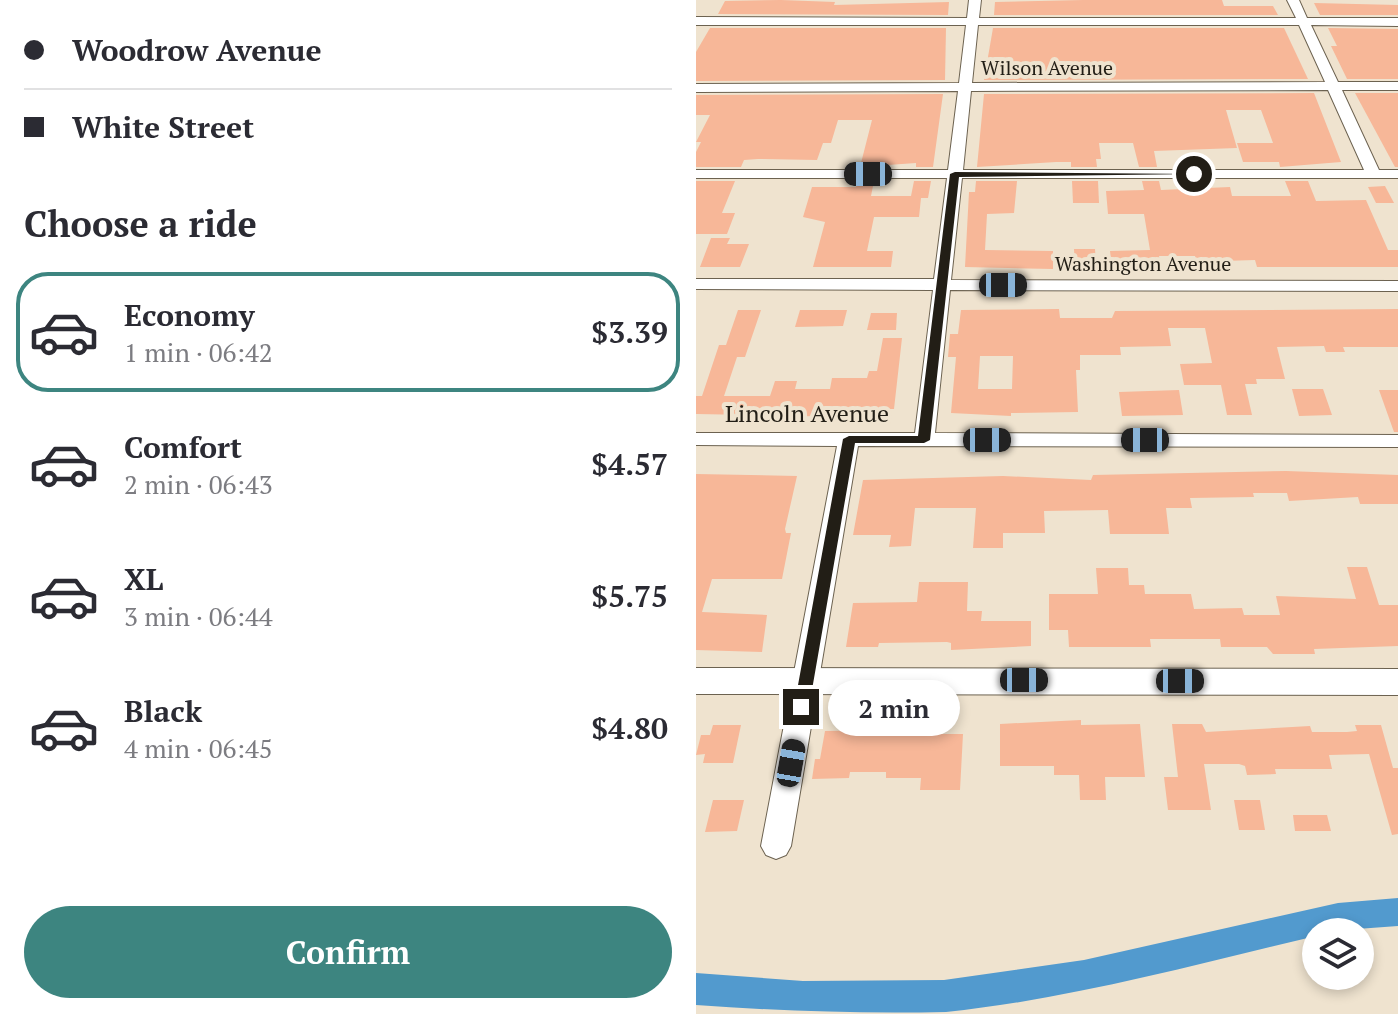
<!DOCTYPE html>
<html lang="en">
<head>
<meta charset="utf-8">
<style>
  :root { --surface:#fff; --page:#f7f7f7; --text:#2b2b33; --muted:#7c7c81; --line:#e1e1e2; --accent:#3d8580 }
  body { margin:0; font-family:"PT Serif",serif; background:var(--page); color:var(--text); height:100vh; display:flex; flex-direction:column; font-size:30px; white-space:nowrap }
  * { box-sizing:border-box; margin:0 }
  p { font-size:26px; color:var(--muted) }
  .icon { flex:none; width:44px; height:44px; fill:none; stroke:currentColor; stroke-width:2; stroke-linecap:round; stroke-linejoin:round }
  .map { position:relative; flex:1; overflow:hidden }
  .drawer { display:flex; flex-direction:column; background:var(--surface); width:696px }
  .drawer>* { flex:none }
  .hud { display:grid; align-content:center; height:176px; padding:0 24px; background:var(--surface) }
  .buttons { position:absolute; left:606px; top:918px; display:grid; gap:16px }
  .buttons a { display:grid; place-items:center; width:72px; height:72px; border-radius:50%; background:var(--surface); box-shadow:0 4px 12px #0003; font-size:40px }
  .end { position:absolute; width:36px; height:36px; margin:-18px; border:10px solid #221e16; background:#fff; box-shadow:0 0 0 4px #fff }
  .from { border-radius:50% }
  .bubble { position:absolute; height:56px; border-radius:28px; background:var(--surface); box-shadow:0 4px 12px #0003; font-size:26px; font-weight:700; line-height:56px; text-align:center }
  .car { position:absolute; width:24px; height:48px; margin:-24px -12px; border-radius:10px; box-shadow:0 0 6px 2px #0007; background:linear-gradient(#222 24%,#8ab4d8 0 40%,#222 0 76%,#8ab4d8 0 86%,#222 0) }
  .hud b { display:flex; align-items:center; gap:28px; height:76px; font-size:30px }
  .hud b+b { border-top:2px solid var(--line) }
  .hud i { width:20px; height:20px; background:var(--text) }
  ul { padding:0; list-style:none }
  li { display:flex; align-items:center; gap:24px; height:120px; margin:0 16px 12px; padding:0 8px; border:4px solid transparent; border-radius:32px }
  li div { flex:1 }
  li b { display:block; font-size:30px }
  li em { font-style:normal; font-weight:700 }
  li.current { border-color:var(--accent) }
  li>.icon { width:72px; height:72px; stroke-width:1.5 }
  h2 { padding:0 24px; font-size:36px; line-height:96px }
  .cta { display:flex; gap:16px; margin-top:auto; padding:16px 24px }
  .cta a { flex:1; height:92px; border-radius:48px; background:var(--accent); color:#fff; font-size:32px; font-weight:700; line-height:92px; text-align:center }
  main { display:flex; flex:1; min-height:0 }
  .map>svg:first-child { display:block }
</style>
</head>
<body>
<main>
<section class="drawer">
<div class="hud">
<b><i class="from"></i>Woodrow Avenue</b>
<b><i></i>White Street</b>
</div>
<h2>Choose a ride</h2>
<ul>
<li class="current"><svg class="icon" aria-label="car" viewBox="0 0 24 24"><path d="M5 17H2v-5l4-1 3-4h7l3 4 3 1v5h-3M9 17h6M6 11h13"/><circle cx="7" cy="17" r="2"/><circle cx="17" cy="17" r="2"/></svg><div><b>Economy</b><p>1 min · 06:42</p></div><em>$3.39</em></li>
<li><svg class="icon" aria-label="car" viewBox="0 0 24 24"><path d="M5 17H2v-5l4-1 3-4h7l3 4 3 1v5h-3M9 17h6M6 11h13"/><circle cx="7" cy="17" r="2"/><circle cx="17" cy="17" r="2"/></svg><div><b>Comfort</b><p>2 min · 06:43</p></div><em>$4.57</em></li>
<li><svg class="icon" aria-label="car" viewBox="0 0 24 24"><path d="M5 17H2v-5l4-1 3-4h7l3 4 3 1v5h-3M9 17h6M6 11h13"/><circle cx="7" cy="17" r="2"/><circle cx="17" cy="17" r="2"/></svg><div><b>XL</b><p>3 min · 06:44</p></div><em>$5.75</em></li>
<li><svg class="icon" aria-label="car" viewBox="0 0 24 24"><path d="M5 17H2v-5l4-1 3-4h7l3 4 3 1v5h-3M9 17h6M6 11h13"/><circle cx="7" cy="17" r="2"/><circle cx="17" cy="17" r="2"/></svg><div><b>Black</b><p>4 min · 06:45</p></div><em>$4.80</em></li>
</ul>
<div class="cta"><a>Confirm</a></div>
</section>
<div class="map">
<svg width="702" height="1014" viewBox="0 0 702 1014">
  <rect width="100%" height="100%" fill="#efe3cf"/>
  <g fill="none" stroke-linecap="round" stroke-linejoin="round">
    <path fill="#529ace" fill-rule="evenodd" d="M702,898V926L620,932V936C498,965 375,999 250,1012C168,1014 82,1011 0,1005V973L107,981L248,980L388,960L642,903Z"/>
  </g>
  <g fill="#f7b798" fill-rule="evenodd">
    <polygon points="85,0 139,2 138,5 253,2 252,15 22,14 29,1"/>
    <polygon points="387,0 526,0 528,6 577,6 582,15 298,15 299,2"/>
    <polygon points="618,3 702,5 702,15 624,15"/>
    <polygon points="14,28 250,28 249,80 0,81 0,52"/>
    <polygon points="297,28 588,28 612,79 288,80"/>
    <polygon points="632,28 702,29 702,79 651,79 635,46 641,46"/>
    <polygon points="618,93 645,162 584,167 583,162 547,162 541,143 577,143 565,110 530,110 541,148 458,151 461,167 443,167 437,143 403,143 405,159 400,159 401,167 375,167 375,162 360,162 281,167 288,94"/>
    <polygon points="659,93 702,93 702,167 699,167"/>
    <polygon points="247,94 237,167 220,167 220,163 164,167 176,120 142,120 135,143 127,143 121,160 62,159 48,160 45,167 0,167 0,152 5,142 0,142 14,115 0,115 0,95"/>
    <polygon points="0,181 39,181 26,213 39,213 31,234 0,234"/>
    <polygon points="161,181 178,181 175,196 215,196 218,181 235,181 232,198 225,198 223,217 178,217 171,251 197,251 195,267 117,267 129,222 107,217 116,187 160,187"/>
    <polygon points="280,181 321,181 318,213 291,214 289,250 357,251 357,269 269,267 273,192 279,192"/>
    <polygon points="376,181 402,181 403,203 377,203"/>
    <polygon points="446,181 463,181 465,190 534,187 536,196 595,196 589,181 612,181 620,201 670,200 692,250 702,250 702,267 561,267 559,260 527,261 523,267 502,267 499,256 463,256 465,268 416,267 414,251 454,250 448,214 412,214 410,191 448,190"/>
    <polygon points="689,186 698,203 680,203 672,187"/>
    <polygon points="15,238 34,238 31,244 53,244 44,267 4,267"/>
    <polygon points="378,249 399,249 400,266 379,266"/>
    <path d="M363,309L364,318H416L419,311L702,309V347H647L649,352H630L628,346L581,347L589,379H560L561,384H549L556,415H531L525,385H488L484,364L516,363L509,328H472L475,346L424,347L425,355H384V370H380L382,412L315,413V416L255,413L260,357H252L254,334H262L265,310ZM284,356H317L316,389H282Z"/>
    <polygon points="42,310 65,310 49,357 41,357 28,396 74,396 79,381 101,381 99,389 134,389 136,378 171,378 173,371 181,371 187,338 206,338 198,409 190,409 189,415 152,417 0,414 0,396 6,396 23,345 30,345"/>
    <polygon points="104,310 151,310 147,326 99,327"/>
    <polygon points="175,313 201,313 200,330 171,330"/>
    <polygon points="596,389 627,389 636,415 603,416"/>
    <polygon points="483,390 487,415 426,416 423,392"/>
    <polygon points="683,390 702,390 702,432 698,432"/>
    <polygon points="590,471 702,475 702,504 664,504 662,497 593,501 591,493 557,493 558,497 494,498 496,508 470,508 473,534 414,534 412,510 348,511 349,533 307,533 307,548 277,548 280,508 219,508 215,546 193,547 195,535 157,535 167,480 307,476 395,480 397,475"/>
    <polygon points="0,474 101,476 89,529 90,533 95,533 86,579 16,579 6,612 71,615 66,652 0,650"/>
    <polygon points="651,567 671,567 683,605 702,605 702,646 618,649 619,654 577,654 571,647 525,647 524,639 454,639 455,647 373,647 372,630 353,630 353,594 402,594 400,568 432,568 433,585 448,585 449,594 495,594 498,609 546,608 548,615 584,615 580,596 660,599"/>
    <polygon points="223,582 272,582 271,611 286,611 285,621 335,621 335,646 255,650 255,643 251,642 183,643 182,647 150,647 157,603 221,602"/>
    <polygon points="385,720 385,725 444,724 449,777 409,777 410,800 384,800 383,775 358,775 358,766 304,766 304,724"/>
    <polygon points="476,724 506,724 510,732 614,726 616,732 651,732 661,731 659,725 685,725 697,768 702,768 702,834 696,835 673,754 633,755 636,769 579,769 580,774 551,775 549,766 543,764 508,764 515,810 472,810 468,777 482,777"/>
    <polygon points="17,725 45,725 37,763 7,763 9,754 0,755 5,735 14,735"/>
    <polygon points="206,730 205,734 267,734 264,790 224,790 225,778 190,778 190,772 154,772 153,778 116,779 119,759 124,759 129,731"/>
    <polygon points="17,800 48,800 41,831 9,832"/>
    <polygon points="538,800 564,800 569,830 543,830"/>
    <polygon points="597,815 631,815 635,831 599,831"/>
  </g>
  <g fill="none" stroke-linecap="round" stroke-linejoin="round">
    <defs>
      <path id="minor" d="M273,0H285L283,18H600L591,0H603L611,18H702V26L615,25L642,82H702V90H646L683,170H702V178H266L255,280L702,281V291L254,290L239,433L702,435V447L162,446L95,846L90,855L80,859L70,855L65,846L141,446L0,445V433H219L237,290L0,289V279H238L251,178H0V170H252L262,91L0,92V84L263,83L270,25H0V17L271,18ZM282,25H603L629,82L276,83ZM632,90L668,170H267L275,91Z"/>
      <polygon id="tertiary" points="0,668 702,669 702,695 0,694"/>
    </defs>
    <use href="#minor" stroke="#6c6250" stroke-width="2"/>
    <use href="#tertiary" stroke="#6c6250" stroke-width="2"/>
    <use href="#minor" fill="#fff" fill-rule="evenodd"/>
    <use href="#tertiary" fill="#fff" fill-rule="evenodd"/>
  </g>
  <polygon fill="#221e16" points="259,172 503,174 263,177 234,440 228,443 159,443 113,707 105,713 98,707 147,439 153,436 222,436 254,174"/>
  <g text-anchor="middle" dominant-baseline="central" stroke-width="8" stroke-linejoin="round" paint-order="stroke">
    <g font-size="20" fill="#221e16" stroke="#efe3cf">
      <text x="351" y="67">Wilson Avenue</text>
      <text x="447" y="263">Washington Avenue</text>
    </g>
    <g font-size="24" fill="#221e16" stroke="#efe3cf">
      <text x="111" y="413">Lincoln Avenue</text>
    </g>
  </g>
</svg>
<div class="buttons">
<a><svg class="icon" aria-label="layers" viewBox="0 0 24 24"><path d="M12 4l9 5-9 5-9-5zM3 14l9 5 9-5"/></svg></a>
</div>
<i class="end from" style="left:498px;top:174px"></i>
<i class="end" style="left:105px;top:707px"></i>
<div class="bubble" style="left:132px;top:680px;width:132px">2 min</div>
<i class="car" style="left:172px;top:174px;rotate:270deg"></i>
<i class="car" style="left:307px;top:285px;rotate:90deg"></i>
<i class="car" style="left:291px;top:440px;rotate:90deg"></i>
<i class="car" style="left:449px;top:440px;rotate:270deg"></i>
<i class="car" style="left:328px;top:680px;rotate:90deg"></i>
<i class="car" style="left:484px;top:681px;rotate:90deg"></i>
<i class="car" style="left:95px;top:763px;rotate:10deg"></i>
</div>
</main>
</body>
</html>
